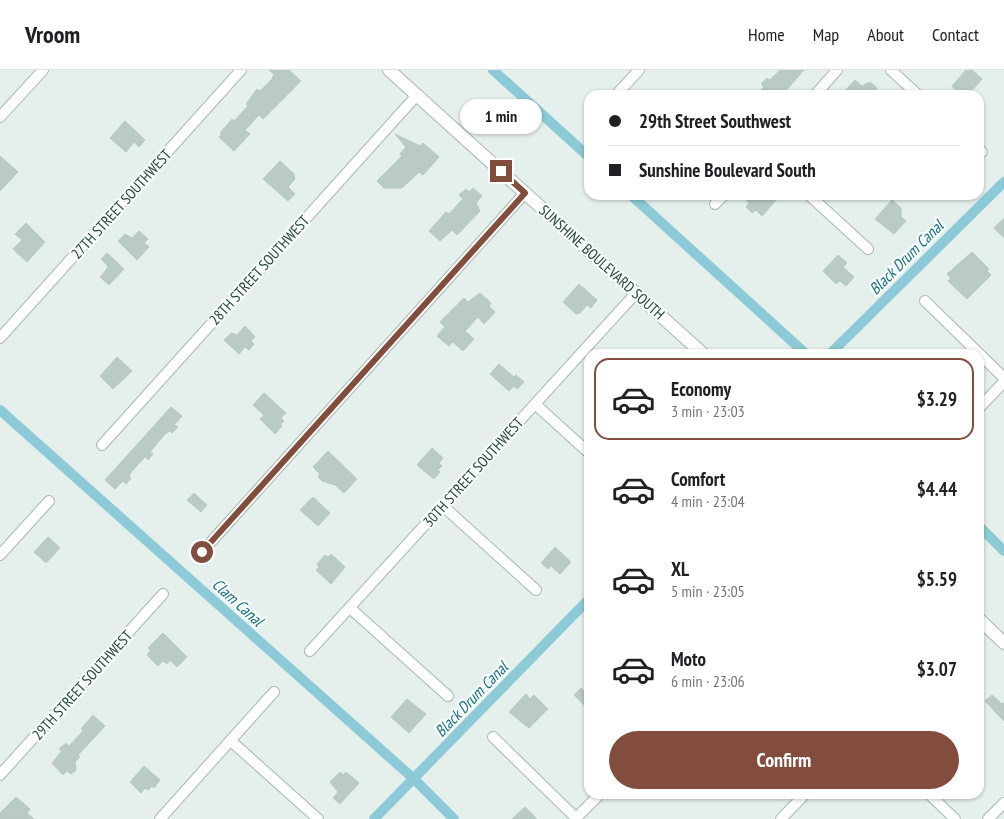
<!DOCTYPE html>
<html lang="en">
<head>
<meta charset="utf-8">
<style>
  :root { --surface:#fff; --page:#f2f2f2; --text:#202124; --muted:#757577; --line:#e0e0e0; --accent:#824d3c }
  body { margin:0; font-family:"PT Sans Narrow",sans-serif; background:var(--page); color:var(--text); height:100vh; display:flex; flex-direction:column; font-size:19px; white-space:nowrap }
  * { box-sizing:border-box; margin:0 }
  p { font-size:16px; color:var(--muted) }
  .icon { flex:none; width:28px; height:28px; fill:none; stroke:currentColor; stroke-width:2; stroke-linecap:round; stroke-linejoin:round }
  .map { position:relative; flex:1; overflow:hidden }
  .side { position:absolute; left:584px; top:279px; width:400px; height:450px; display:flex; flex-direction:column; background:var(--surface); border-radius:15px; box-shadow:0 1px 4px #0004 }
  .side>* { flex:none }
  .guide { position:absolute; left:584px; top:20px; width:400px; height:110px; border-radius:15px; box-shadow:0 1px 4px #0004; display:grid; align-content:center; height:110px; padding:0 25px; background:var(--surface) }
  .end { position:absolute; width:22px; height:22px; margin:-11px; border:6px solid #824d3c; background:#fff; box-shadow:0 0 0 2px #fff }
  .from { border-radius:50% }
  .bubble { position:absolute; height:35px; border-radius:18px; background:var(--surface); box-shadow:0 1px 4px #0004; font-size:16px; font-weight:700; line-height:35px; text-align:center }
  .guide b { display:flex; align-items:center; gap:18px; height:48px; font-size:19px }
  .guide b+b { border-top:1px solid var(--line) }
  .guide i { width:12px; height:12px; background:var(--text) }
  ul { padding:9px 0 0; list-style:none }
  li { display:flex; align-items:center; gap:15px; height:82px; margin:0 10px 8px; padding:0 15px; border:2px solid transparent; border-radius:15px }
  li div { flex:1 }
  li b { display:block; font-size:19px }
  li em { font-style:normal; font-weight:700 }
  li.selected { border-color:var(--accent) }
  li>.icon { width:45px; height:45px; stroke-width:1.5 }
  .primary-button { display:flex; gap:10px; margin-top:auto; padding:10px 25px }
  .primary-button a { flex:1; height:58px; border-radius:30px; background:var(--accent); color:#fff; font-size:20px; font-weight:700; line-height:58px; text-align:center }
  header { display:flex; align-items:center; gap:30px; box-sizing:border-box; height:70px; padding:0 25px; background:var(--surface); border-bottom:1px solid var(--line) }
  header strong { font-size:24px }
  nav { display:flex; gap:28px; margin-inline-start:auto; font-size:18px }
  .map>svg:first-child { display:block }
</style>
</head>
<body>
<header>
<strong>Vroom</strong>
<nav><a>Home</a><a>Map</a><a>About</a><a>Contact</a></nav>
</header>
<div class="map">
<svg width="1004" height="749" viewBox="0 0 1004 749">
  <rect width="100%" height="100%" fill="#e5efeb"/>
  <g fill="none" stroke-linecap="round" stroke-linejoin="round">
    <g stroke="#8bcad6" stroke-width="10">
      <polyline points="493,0 589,87"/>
      <polyline points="631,125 806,284"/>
      <polyline points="830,284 1004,112"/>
      <polyline points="0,340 414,709 454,749"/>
      <polyline points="979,456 1004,481"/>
      <polyline points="374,749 589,529"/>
    </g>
  </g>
  <g fill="#bacac4" stroke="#b7c9c2">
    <polygon points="269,0 289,0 301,11 263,49 259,45 245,60 250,64 234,81 219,67 222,64 220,63 232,49 234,51 248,36 246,34 257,19 260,21 272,9 274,4"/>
    <polygon points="780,0 804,0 782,25 756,25 764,17 761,14 767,8 770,10"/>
    <polygon points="966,0 972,0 982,9 968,25 960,25 952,16"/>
    <polygon points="855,10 862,16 870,12 877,18 871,25 841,25"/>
    <polygon points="125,51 145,70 139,77 134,72 126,82 110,68"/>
    <polygon points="395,64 420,76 423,73 439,87 423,105 419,102 402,118 384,118 377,111 402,86 400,84 406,77"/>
    <polygon points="0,86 18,102 0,121"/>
    <polygon points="280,91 294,104 295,109 288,117 295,124 288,131 263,109"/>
    <polygon points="473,118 482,126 476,133 480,141 457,165 452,160 440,171 429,161 446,142 449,144 463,129 459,125 466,119 469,122"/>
    <polygon points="749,125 759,125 764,129 768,125 772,125 777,129 762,146 756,140 752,143 746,137 749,133 745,129"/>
    <polygon points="892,130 901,138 901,147 906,151 894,164 875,149"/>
    <polygon points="1004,148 1004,168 994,158"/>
    <polygon points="26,153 45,172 27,192 13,179 22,170 15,164"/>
    <polygon points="139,161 148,169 144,173 149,177 137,190 118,171 125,164 132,168"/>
    <polygon points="972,182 989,199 987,201 991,205 967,229 948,211 951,208 947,204"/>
    <polygon points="107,183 124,199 109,215 100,207 107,199 108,196 101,189"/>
    <polygon points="838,185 847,193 843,197 854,207 846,216 840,211 836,214 823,201"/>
    <polygon points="579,214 597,230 591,238 587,235 580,243 576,244 563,232"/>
    <polygon points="480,223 491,233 489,236 495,242 484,254 478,247 465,261 474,269 463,281 453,272 449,276 437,266 445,257 440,252 464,228 468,232"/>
    <polygon points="245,256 255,267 251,271 254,274 249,280 245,277 239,284 224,270 231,263 237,265"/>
    <polygon points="117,287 132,301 113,319 100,306"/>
    <polygon points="499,294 514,307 516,305 524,312 517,319 514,316 509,321 490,304"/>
    <polygon points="264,323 286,343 281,348 284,351 280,355 282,356 275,364 260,349 264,345 253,335"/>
    <polygon points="171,337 182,346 174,355 178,357 172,363 170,361 165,364 150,382 153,384 148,390 145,387 132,401 129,406 131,408 126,414 123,411 115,419 105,410"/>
    <polygon points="432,378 443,388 439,393 442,396 438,400 440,402 434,409 417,395"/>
    <polygon points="328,381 357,409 344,423 335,415 322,411 318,407 320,404 313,397"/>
    <polygon points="194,423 207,435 201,442 187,430"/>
    <polygon points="313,427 330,443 318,456 300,440"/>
    <polygon points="48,467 60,478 46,493 34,482"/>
    <polygon points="555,477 571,492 560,504 551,496 548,499 541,493"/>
    <polygon points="331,484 345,497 331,514 316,500 319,497 317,494 325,485 328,487"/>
    <polygon points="163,563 187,587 177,597 170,590 167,594 163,591 158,596 147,585 151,580 148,578"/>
    <polygon points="589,616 589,640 574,625 581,618 584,621"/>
    <polygon points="526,624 530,629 534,625 548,639 529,658 509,642"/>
    <polygon points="992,625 1002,634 1004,633 1004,651 985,631"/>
    <polygon points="407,629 426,644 409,663 391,647"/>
    <polygon points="93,645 105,656 78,685 80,687 75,692 76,700 71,704 67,701 63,705 52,693 62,681 59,679 66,673 69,676 83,661 81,659"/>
    <polygon points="144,696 160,710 154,718 152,716 148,720 145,718 141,723 130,712"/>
    <polygon points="340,702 343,705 346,702 359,713 340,734 333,728 338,722 330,712"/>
    <polygon points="16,727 30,739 27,743 34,749 0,749 0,743"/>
    <polygon points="525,737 537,749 512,749"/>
  </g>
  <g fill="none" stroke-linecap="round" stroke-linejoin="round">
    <defs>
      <g id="minor">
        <polyline points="891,0 918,25"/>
        <polyline points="616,25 639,0"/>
        <polyline points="815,25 837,0"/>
        <polyline points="0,47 43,0"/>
        <polyline points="979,80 982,82"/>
        <polyline points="809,125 868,179"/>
        <polyline points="715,134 724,125"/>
        <polyline points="925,231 1004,308"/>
        <polyline points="0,268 241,0"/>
        <polyline points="535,334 589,383"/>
        <polyline points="979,338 1004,312"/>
        <polyline points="102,375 417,25"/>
        <polyline points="443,436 536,520"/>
        <polyline points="202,482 525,123"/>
        <polyline points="0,485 49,431"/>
        <polyline points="350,538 448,626"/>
        <polyline points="310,581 636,223"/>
        <polyline points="493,667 576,748"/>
        <polyline points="231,671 318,749"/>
        <polyline points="0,705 163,524"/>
        <polyline points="929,724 955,749"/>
        <polyline points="160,749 274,622"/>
        <polyline points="575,749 600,724"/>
        <polyline points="781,749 805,724"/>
        <polyline points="988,749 1004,733"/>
      </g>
      <g id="tertiary">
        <polyline points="389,0 703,284"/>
        <polyline points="979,549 1004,573"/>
      </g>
    </defs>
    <use href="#minor" stroke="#a7b8b3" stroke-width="12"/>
    <use href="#tertiary" stroke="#a7b8b3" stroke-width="14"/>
    <use href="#minor" stroke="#fff" stroke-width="10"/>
    <use href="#tertiary" stroke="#fff" stroke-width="12"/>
  </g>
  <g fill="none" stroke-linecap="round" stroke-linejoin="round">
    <polyline stroke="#824d3c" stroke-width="6" points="202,482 525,123 501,101"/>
  </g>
  <g text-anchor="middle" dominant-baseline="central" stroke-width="4.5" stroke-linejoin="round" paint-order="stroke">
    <g font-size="15" fill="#23433b" stroke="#f6fbf9">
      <text transform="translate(121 134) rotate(-48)">27TH STREET SOUTHWEST</text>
      <text transform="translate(602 192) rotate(42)">SUNSHINE BOULEVARD SOUTH</text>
      <text transform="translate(259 200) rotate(-48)">28TH STREET SOUTHWEST</text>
      <text transform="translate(473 402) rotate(-48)">30TH STREET SOUTHWEST</text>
      <text transform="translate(82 615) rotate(-48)">29TH STREET SOUTHWEST</text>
    </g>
    <g font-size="16" font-style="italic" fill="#186f83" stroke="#f6fbf9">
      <text transform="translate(906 187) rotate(-45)">Black Drum Canal</text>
      <text transform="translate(238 532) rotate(42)">Clam Canal</text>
      <text transform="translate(471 629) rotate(-46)">Black Drum Canal</text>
    </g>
  </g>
</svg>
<i class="end from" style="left:202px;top:482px"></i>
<i class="end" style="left:501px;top:101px"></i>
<div class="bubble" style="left:460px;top:29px;width:82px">1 min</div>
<div class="guide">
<b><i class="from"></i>29th Street Southwest</b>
<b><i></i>Sunshine Boulevard South</b>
</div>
<section class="side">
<ul>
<li class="selected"><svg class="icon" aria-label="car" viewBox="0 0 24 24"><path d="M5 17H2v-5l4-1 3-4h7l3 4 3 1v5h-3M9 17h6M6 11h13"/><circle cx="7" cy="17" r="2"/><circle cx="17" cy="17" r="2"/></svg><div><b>Economy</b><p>3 min · 23:03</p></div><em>$3.29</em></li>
<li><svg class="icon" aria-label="car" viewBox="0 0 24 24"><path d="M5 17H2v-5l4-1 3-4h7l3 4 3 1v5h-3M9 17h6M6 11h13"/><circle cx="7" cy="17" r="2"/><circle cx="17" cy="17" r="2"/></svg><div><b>Comfort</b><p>4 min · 23:04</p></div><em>$4.44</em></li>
<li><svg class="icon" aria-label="car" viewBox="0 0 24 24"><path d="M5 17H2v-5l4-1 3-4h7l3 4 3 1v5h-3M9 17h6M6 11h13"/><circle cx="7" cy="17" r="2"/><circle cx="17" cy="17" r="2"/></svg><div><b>XL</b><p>5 min · 23:05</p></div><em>$5.59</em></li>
<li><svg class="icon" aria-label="car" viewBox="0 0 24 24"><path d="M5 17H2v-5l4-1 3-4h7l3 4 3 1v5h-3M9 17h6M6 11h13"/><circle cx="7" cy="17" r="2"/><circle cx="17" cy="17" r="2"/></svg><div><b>Moto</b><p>6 min · 23:06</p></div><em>$3.07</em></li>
</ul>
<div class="primary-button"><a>Confirm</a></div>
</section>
</div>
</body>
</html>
